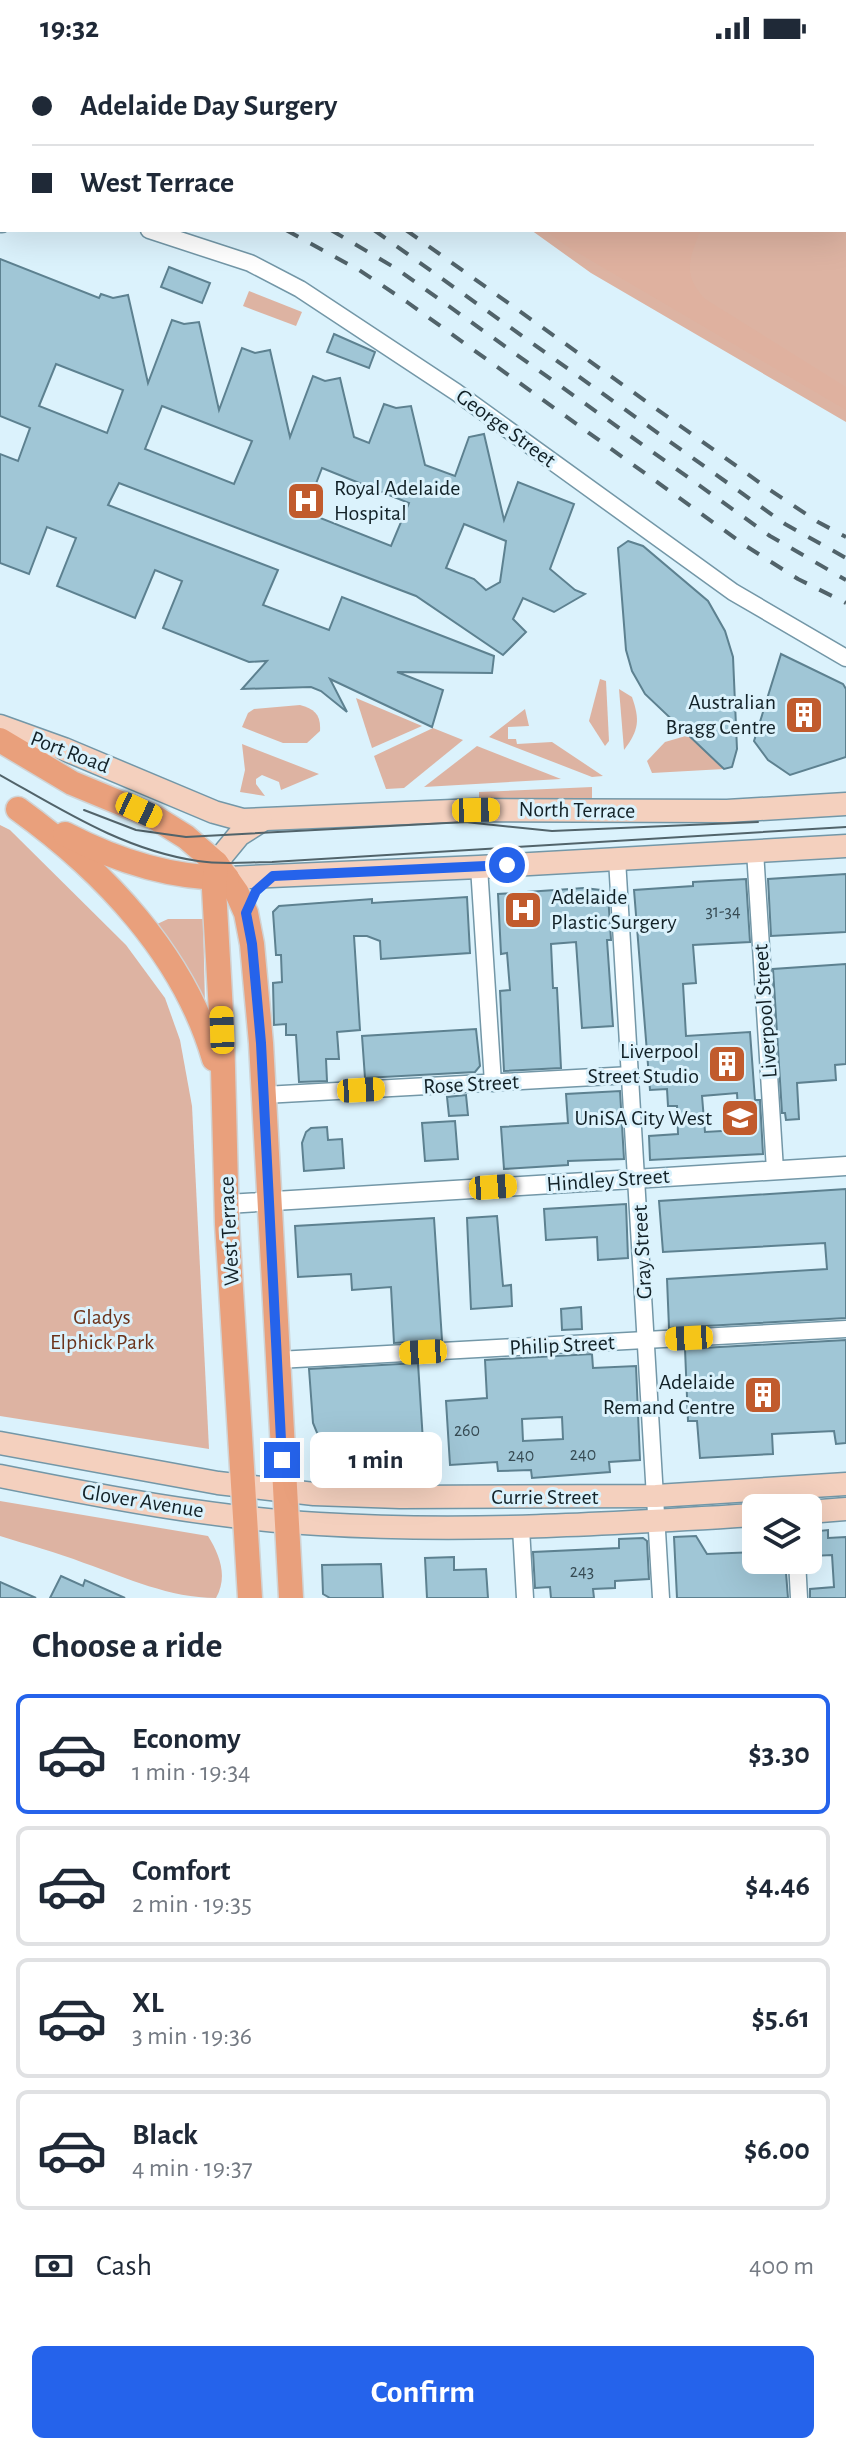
<!DOCTYPE html>
<html lang="en">
<head>
<meta charset="utf-8">
<style>
  :root { --surface:#fff; --page:#f6f6f7; --text:#1f2937; --muted:#747a83; --line:#e0e1e3; --accent:#2563eb }
  body { margin:0; font-family:"Alegreya Sans",sans-serif; background:var(--page); color:var(--text); height:100vh; display:flex; flex-direction:column; font-size:30px; white-space:nowrap }
  * { box-sizing:border-box; margin:0 }
  p { font-size:26px; color:var(--muted) }
  .icon { flex:none; width:44px; height:44px; fill:none; stroke:currentColor; stroke-width:2; stroke-linecap:round; stroke-linejoin:round }
  .map { position:relative; height:1542px; overflow:hidden }
  .side { display:flex; flex-direction:column; background:var(--surface); flex:1 }
  .side>* { flex:none }
  .hud { position:absolute; left:0px; top:0px; width:846px; height:176px; box-shadow:0 8px 32px #0002; display:grid; align-content:center; height:176px; padding:0 32px; background:var(--surface) }
  .tools { position:absolute; left:742px; top:1438px; display:grid; gap:16px }
  .tools a { display:grid; place-items:center; width:80px; height:80px; border-radius:12px; background:var(--surface); box-shadow:0 8px 32px #0002; font-size:40px }
  .end { position:absolute; width:36px; height:36px; margin:-18px; border:10px solid #2563eb; background:#fff; box-shadow:0 0 0 4px #fff }
  .from { border-radius:50% }
  .bubble { position:absolute; height:56px; border-radius:12px; background:var(--surface); box-shadow:0 8px 32px #0002; font-size:26px; font-weight:700; line-height:56px; text-align:center }
  .car { position:absolute; width:24px; height:48px; margin:-24px -12px; border-radius:10px; box-shadow:0 0 6px 2px #0007; background:linear-gradient(#f5c518 24%,#345 0 40%,#f5c518 0 76%,#345 0 86%,#f5c518 0) }
  .hud b { display:flex; align-items:center; gap:28px; height:76px; font-size:30px }
  .hud b+b { border-top:2px solid var(--line) }
  .hud i { width:20px; height:20px; background:var(--text) }
  ul { padding:0; list-style:none }
  li { display:flex; align-items:center; gap:24px; height:120px; margin:0 16px 12px; padding:0 16px; border:4px solid var(--line); border-radius:12px }
  li div { flex:1 }
  li b { display:block; font-size:30px }
  li em { font-style:normal; font-weight:700 }
  li.selected { border-color:var(--accent) }
  li>.icon { width:72px; height:72px; stroke-width:1.5 }
  h2 { padding:0 32px; font-size:36px; line-height:96px }
  .pay { display:flex; align-items:center; gap:20px; height:88px; padding:0 32px; font-size:30px }
  .pay p { margin-inline-start:auto }
  .button { display:flex; gap:16px; margin-top:auto; padding:16px 32px }
  .button a { flex:1; height:92px; border-radius:12px; background:var(--accent); color:#fff; font-size:32px; font-weight:700; line-height:92px; text-align:center }
  .status { display:flex; justify-content:space-between; align-items:center; height:56px; padding:0 40px; background:var(--surface); direction:ltr }
  .status svg { height:22px; fill:currentColor }
  .map>svg:first-child { display:block }
</style>
</head>
<body>
<div class="status"><b>19:32</b><svg viewBox="0 0 49 12"><path d="M0 12V9h3v3zM5 12V6h3v6zM10 12V3h3v9zM15 12V0h3v12zM26 1h20v11H26zM47 4h2v5h-2z"/></svg></div>
<div class="map">
<svg width="846" height="1542" viewBox="0 0 846 1542">
  <rect width="100%" height="100%" fill="#dbf2fc"/>
  <g fill="#ddb3a2">
    <polygon points="0,0 152,0 154,2 2,2 0,70"/>
    <polygon points="283,0 846,0 846,366 591,217 531,174 844,174 844,2"/>
    <polygon points="249,235 302,256 296,270 243,250"/>
    <polygon points="600,623 606,625 609,685 605,690 589,665"/>
    <path d="M619,633L632,641C640,664 639,674 624,694Z"/>
    <polygon points="356,642 422,670 372,692"/>
    <path d="M300,649C315,653 321,659 320,675L307,687H283L242,671L248,657L254,653Z"/>
    <polygon points="525,653 529,670 508,671 508,683 516,683 517,688 552,686 603,720 592,721 489,681"/>
    <polygon points="433,672 463,684 404,732 386,733 374,700"/>
    <polygon points="689,679 724,713 652,717 647,705 665,686"/>
    <polygon points="242,688 319,718 281,734 279,726 262,719 256,723 256,728 265,740 240,736 245,714"/>
    <polygon points="477,690 561,723 424,731"/>
    <polygon points="592,731 592,744 479,743 479,736"/>
    <polygon points="0,769 10,774 126,889 165,942 180,984 192,1050 209,1393 0,1360"/>
    <polygon points="168,863 203,863 205,949 155,869"/>
    <path d="M0,1445L208,1480C220,1499 228,1521 216,1542C170,1542 127,1522 84,1507C56,1496 28,1489 0,1480Z"/>
  </g>
  <g fill="#dfb19f">
    <polygon points="355,0 631,0 635,2 361,2"/>
    <path d="M544,174H701C689,202 682,219 705,243L846,331V354L568,191Z"/>
  </g>
  <polygon fill="#76a6ba" stroke="#587e8e" stroke-width="2" points="640,0 846,0 846,57 844,2"/>
  <g fill="#a0c6d6" stroke="#5d8190" stroke-width="2" fill-rule="evenodd">
    <path d="M0,203L99,242L101,238L113,242L128,239L148,327L172,264L184,268L199,266L219,354L242,292L255,297L270,294L290,381L313,320L325,325L340,322L354,381L369,387L384,348L396,352L411,350L425,409L455,420L469,381L484,378L504,464L518,426L574,448L550,513L575,534L585,538L554,556L523,542L513,563L526,576L503,599L416,540L119,427L108,449L278,514L263,549L329,574L342,541L494,600L492,617L397,616L443,634L432,671L330,623L347,656L321,635L311,631L242,633L267,605L249,606L163,572L182,525L155,514L135,562L57,530L76,482L47,471L29,518L0,507V398L18,405L30,372L0,360ZM56,308L123,334L107,377L39,350ZM162,350L252,385L234,428L145,393ZM322,412L409,447L391,490L305,456ZM464,468L506,485L500,526L486,534L474,523L446,512Z"/>
    <polygon points="169,211 210,227 202,247 161,231"/>
    <polygon points="334,278 375,296 369,312 327,296"/>
    <polygon points="628,485 643,490 708,545 725,575 733,601 737,693 732,711 724,713 645,638 632,615 626,594 618,492"/>
    <polygon points="781,598 843,628 846,633 846,701 790,719 768,704 754,685"/>
    <polygon points="846,818 846,876 771,880 768,823"/>
    <path d="M746,823L750,886L693,889L696,927L683,928L686,980L750,976L755,1044H760L763,1098L650,1104L649,1080L678,1078L677,1050H668L667,1033L650,1034L634,834L693,830V826ZM737,1037L739,1074L705,1076L702,1040Z"/>
    <polygon points="584,832 601,834 608,838 611,884 607,884 613,970 582,972 576,886 551,888 553,932 557,932 561,1012 504,1015 500,935 510,934 507,897 501,898 498,838"/>
    <polygon points="467,841 470,897 381,903 380,885 367,880 354,880 360,974 337,976 339,1003 326,1003 327,1025 299,1026 296,979 286,979 286,968 274,969 273,927 282,926 281,899 276,899 273,856 279,850 372,843 372,847"/>
    <polygon points="846,908 846,1008 835,1009 836,1024 797,1027 799,1063 786,1064 785,1057 782,1057 773,913"/>
    <polygon points="476,973 480,1010 475,1016 365,1022 362,980"/>
    <polygon points="620,1035 624,1103 568,1105 568,1109 504,1113 501,1071 568,1067 566,1038"/>
    <polygon points="466,1039 468,1059 449,1060 447,1041"/>
    <polygon points="455,1065 458,1103 425,1105 422,1067"/>
    <polygon points="327,1071 328,1084 342,1083 344,1112 304,1115 302,1087 306,1076 311,1072"/>
    <polygon points="846,1133 846,1262 669,1272 667,1223 827,1213 825,1187 663,1196 659,1145"/>
    <polygon points="626,1148 628,1202 598,1204 597,1181 546,1184 544,1153"/>
    <polygon points="497,1160 503,1230 511,1229 512,1250 471,1253 467,1162"/>
    <polygon points="434,1162 442,1284 394,1287 391,1231 352,1234 351,1218 298,1221 295,1170"/>
    <polygon points="581,1251 582,1273 562,1274 561,1253"/>
    <polygon points="846,1284 846,1387 836,1388 834,1375 772,1378 773,1398 700,1402 697,1365 688,1365 685,1293"/>
    <path d="M592,1298L593,1312L636,1310L640,1404L609,1406L610,1416L532,1422L531,1414L498,1415L497,1406L450,1409L446,1345L487,1342L485,1304ZM562,1361L563,1383L523,1385L522,1363Z"/>
    <polygon points="418,1307 425,1417 397,1418 396,1414 360,1411 360,1409 339,1405 329,1398 322,1389 313,1367 309,1313"/>
    <polygon points="828,1474 828,1482 846,1481 846,1542 810,1542 810,1533 834,1531 832,1499 812,1500 810,1476"/>
    <polygon points="696,1480 707,1498 756,1496 756,1504 785,1504 788,1542 677,1542 674,1481"/>
    <polygon points="643,1482 647,1485 649,1523 615,1525 615,1532 593,1533 594,1542 551,1542 550,1531 535,1532 533,1496 619,1492 619,1483"/>
    <polygon points="454,1501 454,1514 486,1513 488,1542 427,1542 425,1502"/>
    <polygon points="381,1508 383,1542 330,1542 323,1538 322,1509"/>
    <polygon points="61,1520 83,1530 85,1524 125,1542 50,1542"/>
    <polygon points="0,1526 36,1542 0,1542"/>
  </g>
  <g fill="none" stroke-linecap="round" stroke-linejoin="round">
    <defs>
      <g id="minor">
        <polyline points="0,168 2,168"/>
        <polyline points="149,174 250,207 300,233 456,336 733,536 846,602"/>
        <polyline points="755,795 775,1114"/>
        <polyline points="617,803 661,1542"/>
        <polyline points="479,811 493,1027"/>
        <polyline points="264,1039 631,1019"/>
        <polyline points="278,1304 846,1273"/>
        <polyline points="521,1472 525,1542"/>
        <polyline points="797,1504 799,1542"/>
      </g>
      <polyline id="tertiary" points="227,1148 846,1110"/>
      <g id="secondary">
        <polyline points="0,670 64,693 214,756 243,764 476,754 727,755 846,748"/>
        <polyline points="216,807 239,779 261,765"/>
        <polyline points="227,822 479,811 846,790"/>
        <polyline points="0,1387 218,1427 314,1438 400,1441 656,1440 846,1428"/>
        <path d="M0,1420C105,1441 212,1462 319,1468C465,1477 610,1468 756,1459"/>
        <polyline points="808,1456 846,1453"/>
      </g>
      <g id="primary">
        <polyline points="0,684 72,727 154,761 186,781 216,807 237,837 246,857 252,888 261,987 291,1542"/>
        <path d="M18,753C104,815 184,899 214,1003"/>
        <path d="M65,778C115,804 170,822 227,822"/>
        <polyline points="216,807 214,833 222,974 227,1168 250,1542"/>
      </g>
    </defs>
    <use href="#minor" stroke="#7397a7" stroke-width="19"/>
    <use href="#tertiary" stroke="#7397a7" stroke-width="21"/>
    <use href="#secondary" stroke="#7397a7" stroke-width="25"/>
    <use href="#primary" stroke="#d0d3d4" stroke-width="27"/>
    <use href="#minor" stroke="#fff" stroke-width="16"/>
    <use href="#tertiary" stroke="#fff" stroke-width="18"/>
    <use href="#secondary" stroke="#f4d0be" stroke-width="22"/>
    <use href="#primary" stroke="#e9a07c" stroke-width="24"/>
    <g stroke="#51636a" stroke-width="2">
      <path d="M0,719C64,755 124,794 198,805C222,809 248,806 272,806L846,771"/>
      <polyline points="84,754 136,774 186,781 465,766 552,775 758,766"/>
    </g>
    <g stroke="#51636a" stroke-width="4" stroke-dasharray="14 14" stroke-linecap="butt">
      <polyline points="180,0 182,2"/>
      <polyline points="207,0 209,2"/>
      <polyline points="0,94 2,94"/>
      <polyline points="0,120 2,119"/>
      <polyline points="286,174 359,214 407,246 746,490 798,523 846,547"/>
      <polyline points="331,174 397,213 770,480 846,524"/>
      <polyline points="374,174 785,468 846,502"/>
      <polyline points="406,174 770,434 818,466 846,481"/>
    </g>
  </g>
  <g fill="none" stroke-linecap="round" stroke-linejoin="round">
    <polyline stroke="#2563eb" stroke-width="10" points="282,1404 261,987 252,888 246,857 256,835 273,820 507,809"/>
  </g>
  <defs>
    <symbol id="hospital-square" viewBox="-11 -11 22 22"><rect x="-9" y="-9" width="18" height="18" rx="4" fill="#c15b2d" stroke="#dbf2fc"/><path d="M-5-5h3v3.5h4V-5h3V5h-3V1.5h-4V5h-3Z" fill="#fff"/></symbol>
    <symbol id="building-square" viewBox="-11 -11 22 22"><rect x="-9" y="-9" width="18" height="18" rx="4" fill="#c15b2d" stroke="#dbf2fc"/><path d="M-4-6H4V6H1V3H-1V6H-4ZM-2.5-4.3h1.7v1.8h-1.7ZM.8-4.3h1.7v1.8H.8ZM-2.5-1h1.7V.8h-1.7ZM.8-1h1.7V.8H.8Z" fill="#fff"/></symbol>
    <symbol id="university-square" viewBox="-11 -11 22 22"><rect x="-9" y="-9" width="18" height="18" rx="4" fill="#c15b2d" stroke="#dbf2fc"/><path d="M0-5L7-2L0 1L-7-2ZM-4 1L0 2.5L4 1V4Q0 6-4 4Z" fill="#fff"/></symbol>
  </defs>
  <g fill-rule="evenodd">
    <use href="#hospital-square" x="284" y="423" width="44" height="44"/>
    <use href="#building-square" x="782" y="637" width="44" height="44"/>
    <use href="#hospital-square" x="501" y="832" width="44" height="44"/>
    <use href="#building-square" x="705" y="986" width="44" height="44"/>
    <use href="#university-square" x="718" y="1040" width="44" height="44"/>
    <use href="#building-square" x="741" y="1317" width="44" height="44"/>
  </g>
  <g text-anchor="middle" dominant-baseline="central" stroke-width="6" stroke-linejoin="round" paint-order="stroke">
    <g font-size="18" fill="#364a53">
      <text x="723" y="856">31-34</text>
      <text x="467" y="1375">260</text>
      <text x="583" y="1399">240</text>
      <text x="521" y="1400">240</text>
      <text x="582" y="1516">243</text>
    </g>
    <g font-size="22" fill="#122127" stroke="#dbf2fc">
      <text transform="translate(506 372) rotate(36)">George Street</text>
      <text transform="translate(70 696) rotate(21)">Port Road</text>
      <text transform="translate(577 754) rotate(1)">North Terrace</text>
      <text transform="translate(765 955) rotate(-94)">Liverpool Street</text>
      <text transform="translate(471 1028) rotate(-3)">Rose Street</text>
      <text transform="translate(608 1124) rotate(-4)">Hindley Street</text>
      <text transform="translate(229 1175) rotate(-93)">West Terrace</text>
      <text transform="translate(642 1196) rotate(-93)">Gray Street</text>
      <text transform="translate(562 1289) rotate(-3)">Philip Street</text>
      <text x="545" y="1441">Currie Street</text>
      <text transform="translate(143 1445) rotate(9)">Glover Avenue</text>
    </g>
    <g font-size="22" fill="#122127" stroke="#dbf2fc" text-anchor="end">
      <text x="334" y="432" text-anchor="start">Royal Adelaide<tspan x="334" dy="25">Hospital</tspan></text>
      <text x="776" y="646">Australian<tspan x="776" dy="25">Bragg Centre</tspan></text>
      <text x="551" y="841" text-anchor="start">Adelaide<tspan x="551" dy="25">Plastic Surgery</tspan></text>
      <text x="699" y="995">Liverpool<tspan x="699" dy="25">Street Studio</tspan></text>
      <text x="712" y="1062">UniSA City West</text>
      <text x="735" y="1326">Adelaide<tspan x="735" dy="25">Remand Centre</tspan></text>
    </g>
    <g font-size="22" fill="#6c331a" stroke="#dbf2fc">
      <text x="102" y="1261">Gladys<tspan x="102" dy="25">Elphick Park</tspan></text>
    </g>
  </g>
</svg>
<div class="tools">
<a><svg class="icon" aria-label="layers" viewBox="0 0 24 24"><path d="M12 4l9 5-9 5-9-5zM3 14l9 5 9-5"/></svg></a>
</div>
<i class="end from" style="left:507px;top:809px"></i>
<i class="end" style="left:282px;top:1404px"></i>
<div class="bubble" style="left:310px;top:1376px;width:132px">1 min</div>
<i class="car" style="left:139px;top:754px;rotate:115deg"></i>
<i class="car" style="left:476px;top:754px;rotate:89deg"></i>
<i class="car" style="left:222px;top:974px;rotate:358deg"></i>
<i class="car" style="left:361px;top:1034px;rotate:87deg"></i>
<i class="car" style="left:493px;top:1131px;rotate:86deg"></i>
<i class="car" style="left:689px;top:1282px;rotate:267deg"></i>
<i class="car" style="left:423px;top:1296px;rotate:267deg"></i>
<div class="hud">
<b><i class="from"></i>Adelaide Day Surgery</b>
<b><i></i>West Terrace</b>
</div>
</div>
<section class="side">
<h2>Choose a ride</h2>
<ul>
<li class="selected"><svg class="icon" aria-label="car" viewBox="0 0 24 24"><path d="M5 17H2v-5l4-1 3-4h7l3 4 3 1v5h-3M9 17h6M6 11h13"/><circle cx="7" cy="17" r="2"/><circle cx="17" cy="17" r="2"/></svg><div><b>Economy</b><p>1 min · 19:34</p></div><em>$3.30</em></li>
<li><svg class="icon" aria-label="car" viewBox="0 0 24 24"><path d="M5 17H2v-5l4-1 3-4h7l3 4 3 1v5h-3M9 17h6M6 11h13"/><circle cx="7" cy="17" r="2"/><circle cx="17" cy="17" r="2"/></svg><div><b>Comfort</b><p>2 min · 19:35</p></div><em>$4.46</em></li>
<li><svg class="icon" aria-label="car" viewBox="0 0 24 24"><path d="M5 17H2v-5l4-1 3-4h7l3 4 3 1v5h-3M9 17h6M6 11h13"/><circle cx="7" cy="17" r="2"/><circle cx="17" cy="17" r="2"/></svg><div><b>XL</b><p>3 min · 19:36</p></div><em>$5.61</em></li>
<li><svg class="icon" aria-label="car" viewBox="0 0 24 24"><path d="M5 17H2v-5l4-1 3-4h7l3 4 3 1v5h-3M9 17h6M6 11h13"/><circle cx="7" cy="17" r="2"/><circle cx="17" cy="17" r="2"/></svg><div><b>Black</b><p>4 min · 19:37</p></div><em>$6.00</em></li>
</ul>
<div class="pay"><svg class="icon" aria-label="cash" viewBox="0 0 24 24"><path d="M3 7h18v10H3z"/><circle cx="12" cy="12" r="2"/></svg>Cash<p>400 m</p></div>
<div class="button"><a>Confirm</a></div>
</section>
</body>
</html>
